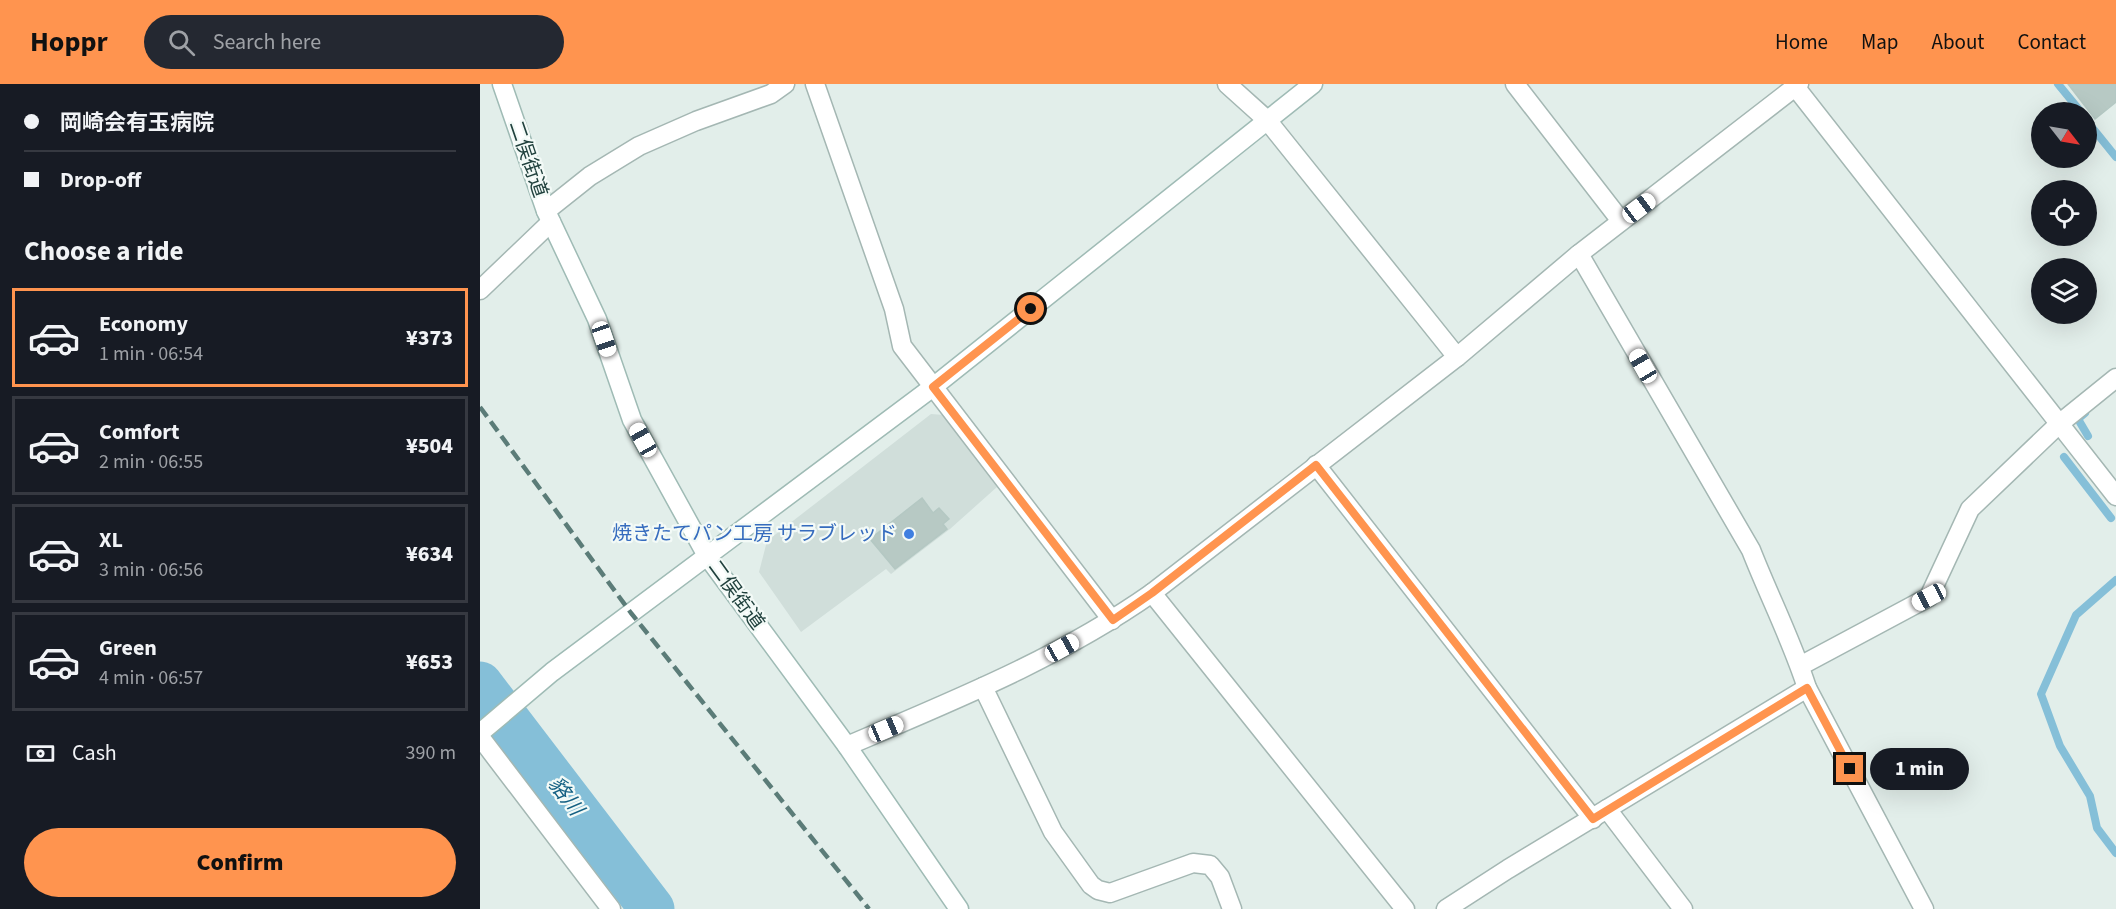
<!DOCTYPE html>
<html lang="en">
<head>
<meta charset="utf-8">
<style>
  :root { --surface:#171b24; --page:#242831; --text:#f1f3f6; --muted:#9ea1a6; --line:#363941; --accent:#ff944f }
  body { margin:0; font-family:"Source Sans 3","Noto Sans JP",sans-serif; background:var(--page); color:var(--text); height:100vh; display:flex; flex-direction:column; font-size:22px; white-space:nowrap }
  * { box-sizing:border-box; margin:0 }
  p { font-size:20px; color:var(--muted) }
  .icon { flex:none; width:33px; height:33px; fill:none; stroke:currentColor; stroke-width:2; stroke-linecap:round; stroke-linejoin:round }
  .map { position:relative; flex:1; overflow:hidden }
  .sheet { display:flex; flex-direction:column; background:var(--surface); width:480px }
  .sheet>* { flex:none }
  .hud { display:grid; align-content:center; height:132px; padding:0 24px; background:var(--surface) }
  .needle { width:39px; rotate:121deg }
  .controls { position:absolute; left:1551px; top:18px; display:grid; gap:12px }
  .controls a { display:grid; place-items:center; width:66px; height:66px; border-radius:50%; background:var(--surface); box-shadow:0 6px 24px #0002; font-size:30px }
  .end { position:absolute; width:27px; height:27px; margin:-14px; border:8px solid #ff944f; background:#111; box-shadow:0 0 0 3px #111 }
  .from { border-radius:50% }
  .bubble { position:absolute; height:42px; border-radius:21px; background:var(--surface); box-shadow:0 6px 24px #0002; font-size:20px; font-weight:800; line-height:42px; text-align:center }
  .car { position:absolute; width:18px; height:36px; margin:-18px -9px; border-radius:8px; box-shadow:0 0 4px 2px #0007; background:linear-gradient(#fff 24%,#345 0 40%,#fff 0 76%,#345 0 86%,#fff 0) }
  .hud b { display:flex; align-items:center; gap:21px; height:57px; font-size:22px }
  .hud b+b { border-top:2px solid var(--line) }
  .hud i { width:15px; height:15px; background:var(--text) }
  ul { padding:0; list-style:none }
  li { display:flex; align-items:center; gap:18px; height:99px; margin:0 12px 9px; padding:0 12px; border:3px solid var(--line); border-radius:0px }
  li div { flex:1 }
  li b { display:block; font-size:22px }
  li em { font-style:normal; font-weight:800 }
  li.on { border-color:var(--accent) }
  li>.icon { width:54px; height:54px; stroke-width:1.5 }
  h2 { padding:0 24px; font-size:27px; line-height:72px }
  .pay { display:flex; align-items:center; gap:15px; height:66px; padding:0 24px; font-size:22px }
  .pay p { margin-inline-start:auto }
  .primary-button { display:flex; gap:12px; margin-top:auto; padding:12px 24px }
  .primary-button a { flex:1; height:69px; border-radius:36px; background:var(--accent); color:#111; font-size:24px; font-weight:800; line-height:69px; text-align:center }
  header { display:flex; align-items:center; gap:36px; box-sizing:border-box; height:84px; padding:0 30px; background:var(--accent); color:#111 }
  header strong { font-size:28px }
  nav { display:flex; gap:33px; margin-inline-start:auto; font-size:21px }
  .search { width:420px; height:54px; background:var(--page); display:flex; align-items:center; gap:15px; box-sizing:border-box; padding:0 21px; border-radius:33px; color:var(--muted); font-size:22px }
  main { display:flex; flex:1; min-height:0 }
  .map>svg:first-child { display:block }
</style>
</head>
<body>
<header>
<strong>Hoppr</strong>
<div class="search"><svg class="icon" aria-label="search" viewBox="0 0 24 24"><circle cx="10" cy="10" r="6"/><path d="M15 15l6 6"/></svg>Search here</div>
<nav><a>Home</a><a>Map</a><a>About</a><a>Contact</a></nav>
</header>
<main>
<section class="sheet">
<div class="hud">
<b><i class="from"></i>岡崎会有玉病院</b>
<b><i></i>Drop-off</b>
</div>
<h2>Choose a ride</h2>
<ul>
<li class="on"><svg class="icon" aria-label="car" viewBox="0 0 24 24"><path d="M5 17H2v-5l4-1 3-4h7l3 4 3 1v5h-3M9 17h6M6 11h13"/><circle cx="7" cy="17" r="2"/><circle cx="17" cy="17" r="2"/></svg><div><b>Economy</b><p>1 min · 06:54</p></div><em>¥373</em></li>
<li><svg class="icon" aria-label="car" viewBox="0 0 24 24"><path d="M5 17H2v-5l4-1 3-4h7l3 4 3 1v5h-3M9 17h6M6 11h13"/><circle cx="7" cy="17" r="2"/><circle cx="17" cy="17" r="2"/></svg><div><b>Comfort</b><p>2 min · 06:55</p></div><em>¥504</em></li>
<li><svg class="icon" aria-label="car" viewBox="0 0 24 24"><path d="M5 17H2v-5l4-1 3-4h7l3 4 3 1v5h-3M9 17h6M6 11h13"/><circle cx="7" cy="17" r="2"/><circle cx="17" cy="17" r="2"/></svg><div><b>XL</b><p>3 min · 06:56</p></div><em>¥634</em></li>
<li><svg class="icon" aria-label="car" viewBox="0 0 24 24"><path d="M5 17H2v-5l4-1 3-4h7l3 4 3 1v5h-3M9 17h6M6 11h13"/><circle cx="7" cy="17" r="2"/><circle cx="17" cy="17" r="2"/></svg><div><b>Green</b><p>4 min · 06:57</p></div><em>¥653</em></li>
</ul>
<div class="pay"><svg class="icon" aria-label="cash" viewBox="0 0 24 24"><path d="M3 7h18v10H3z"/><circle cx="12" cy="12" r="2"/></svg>Cash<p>390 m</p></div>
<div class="primary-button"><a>Confirm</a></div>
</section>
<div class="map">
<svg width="1636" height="825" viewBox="0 0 1636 825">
  <rect width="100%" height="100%" fill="#e2eeea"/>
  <polygon fill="#d0deda" points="451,330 464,331 517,403 470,445 411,490 406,485 321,548 279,488 287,457"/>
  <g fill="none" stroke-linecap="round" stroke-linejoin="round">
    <g stroke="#85bfd8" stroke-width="8">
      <polyline points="1578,0 1601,28"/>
      <polyline points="1606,36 1636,73"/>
      <polyline points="1605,329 1598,335 1608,352"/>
      <polyline points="1584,373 1631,434"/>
      <polyline points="1636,496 1596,531 1561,610 1580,662 1610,712 1617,744 1636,769"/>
    </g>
    <polyline stroke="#85bfd8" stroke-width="45" points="0,600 172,825"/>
  </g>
  <g fill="#b7c9c4" stroke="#b4c8c3" stroke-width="1.5">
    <polygon points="1588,0 1636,0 1636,18 1615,35"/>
    <polygon points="442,414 453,429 459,424 469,435 463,440 467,445 415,485 390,455"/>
  </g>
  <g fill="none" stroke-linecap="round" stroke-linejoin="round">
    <defs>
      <g id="street">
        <polyline points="335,0 414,225 422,262 632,536"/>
        <polyline points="747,0 787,36 977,273"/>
        <polyline points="1035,0 1141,137"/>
        <polyline points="1313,0 1636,412"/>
        <polyline points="66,127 110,92 159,62 216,37 291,10 305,0"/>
        <path d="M1099,170L1271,466C1289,512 1312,557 1327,604L1444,825"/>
        <polyline points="0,206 71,138"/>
        <polyline points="836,381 1113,735"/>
        <polyline points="672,509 925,825"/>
        <polyline points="1320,582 1449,513 1490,425 1579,340 1636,294"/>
        <polyline points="503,603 573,748 611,801 618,806 630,809 713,779 730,781 740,793 752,825"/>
        <polyline points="0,653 131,825"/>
        <path d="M367,662C472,617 578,575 672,509L977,273L1099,170L1319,0"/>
        <polyline points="1127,725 1203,825"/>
        <polyline points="966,825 1028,785 1327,604"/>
      </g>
      <g id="secondary">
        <polyline points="22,0 66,127 117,235 152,336 227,472 367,662 479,825"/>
        <polyline points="0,649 72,588 453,303 833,0"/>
      </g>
    </defs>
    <use href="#street" stroke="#a4b7b3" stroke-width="21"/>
    <use href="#secondary" stroke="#9fbbb5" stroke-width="21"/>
    <use href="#street" stroke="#fff" stroke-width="18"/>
    <use href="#secondary" stroke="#fff" stroke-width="18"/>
    <polyline stroke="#5b7c78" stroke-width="4.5" stroke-dasharray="12 6" stroke-linecap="butt" points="0,323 151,529 389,825"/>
  </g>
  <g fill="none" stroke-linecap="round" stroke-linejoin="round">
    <polyline stroke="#ff944f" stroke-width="8" points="551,225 453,303 633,536 672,509 836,381 1113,735 1327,604 1370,685"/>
  </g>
  <circle fill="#3f7fe0" stroke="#f3faf7" stroke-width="2" cx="429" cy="450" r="6"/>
  <g text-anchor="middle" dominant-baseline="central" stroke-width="4.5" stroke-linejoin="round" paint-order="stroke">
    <g font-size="20" fill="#20413d" stroke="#f3faf7">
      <text transform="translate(48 75) rotate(71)">二俣街道</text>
      <text transform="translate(256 511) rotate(54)">二俣街道</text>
    </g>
    <g font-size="20" fill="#366cbe" stroke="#f3faf7" text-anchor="end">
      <text x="417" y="450">焼きたてパン工房 サラブレッド</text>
    </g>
    <g font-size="21" font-style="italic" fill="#146083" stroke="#f3faf7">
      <text transform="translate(86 712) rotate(53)">貉川</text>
    </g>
  </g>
</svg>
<div class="controls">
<a><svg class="needle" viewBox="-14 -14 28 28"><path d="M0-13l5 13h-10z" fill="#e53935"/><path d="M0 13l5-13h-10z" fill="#9ea1a6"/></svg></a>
<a><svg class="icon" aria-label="locate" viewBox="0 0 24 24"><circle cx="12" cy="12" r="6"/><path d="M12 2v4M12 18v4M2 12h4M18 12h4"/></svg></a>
<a><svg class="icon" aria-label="layers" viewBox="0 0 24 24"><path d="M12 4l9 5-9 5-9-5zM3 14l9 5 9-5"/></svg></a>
</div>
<i class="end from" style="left:551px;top:225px"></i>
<i class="end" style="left:1370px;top:685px"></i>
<div class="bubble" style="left:1390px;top:664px;width:99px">1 min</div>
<i class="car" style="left:1159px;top:124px;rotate:53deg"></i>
<i class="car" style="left:124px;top:255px;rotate:161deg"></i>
<i class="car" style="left:1163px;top:282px;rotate:330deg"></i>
<i class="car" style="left:163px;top:356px;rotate:331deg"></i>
<i class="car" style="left:1449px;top:513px;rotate:242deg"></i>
<i class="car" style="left:582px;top:564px;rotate:61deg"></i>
<i class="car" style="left:406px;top:645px;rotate:67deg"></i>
</div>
</main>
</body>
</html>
